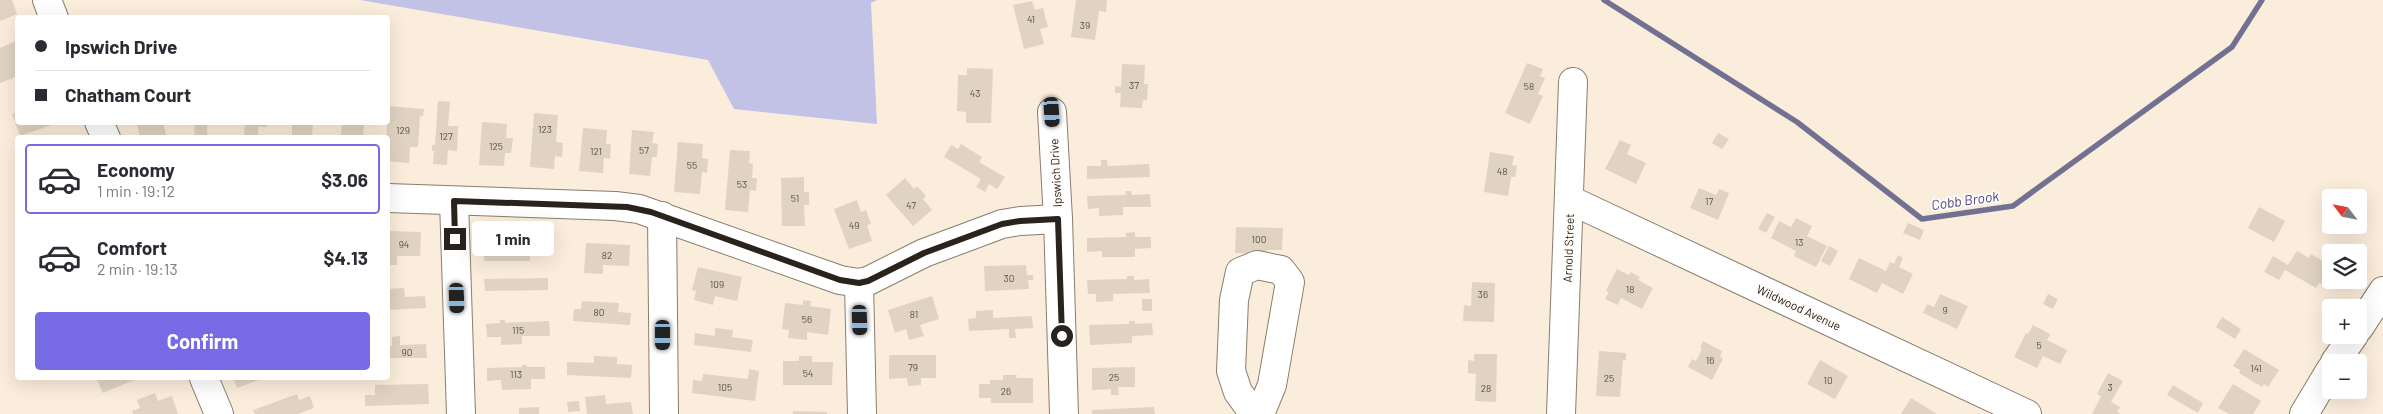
<!DOCTYPE html>
<html lang="en">
<head>
<meta charset="utf-8">
<style>
  :root { --surface:#fff; --page:#f7f7f7; --text:#2b2b33; --muted:#7c7c81; --line:#e1e1e2; --accent:#776ae5 }
  body { margin:0; font-family:Barlow,sans-serif; background:var(--page); color:var(--text); height:100vh; display:flex; flex-direction:column; font-size:19px; white-space:nowrap }
  * { box-sizing:border-box; margin:0 }
  p { font-size:16px; color:var(--muted) }
  .icon { flex:none; width:28px; height:28px; fill:none; stroke:currentColor; stroke-width:2; stroke-linecap:round; stroke-linejoin:round }
  .map { position:relative; flex:1; overflow:hidden }
  .side { position:absolute; left:15px; top:135px; width:375px; height:245px; display:flex; flex-direction:column; background:var(--surface); border-radius:5px; box-shadow:0 5px 20px #0002 }
  .side>* { flex:none }
  .guide { position:absolute; left:15px; top:15px; width:375px; height:110px; border-radius:5px; box-shadow:0 5px 20px #0002; display:grid; align-content:center; height:110px; padding:0 20px; background:var(--surface) }
  .needle { width:32px; rotate:302deg }
  .tools { position:absolute; left:2322px; top:189px; display:grid; gap:10px }
  .tools a { display:grid; place-items:center; width:45px; height:45px; border-radius:5px; background:var(--surface); box-shadow:0 5px 20px #0002; font-size:25px }
  .end { position:absolute; width:22px; height:22px; margin:-11px; border:6px solid #28231c; background:#fff; box-shadow:0 0 0 2px #fff }
  .from { border-radius:50% }
  .bubble { position:absolute; height:35px; border-radius:5px; background:var(--surface); box-shadow:0 5px 20px #0002; font-size:16px; font-weight:700; line-height:35px; text-align:center }
  .car { position:absolute; width:15px; height:30px; margin:-15px -8px; border-radius:6px; box-shadow:0 0 4px 1px #0007; background:linear-gradient(#222 24%,#8ab4d8 0 40%,#222 0 76%,#8ab4d8 0 86%,#222 0) }
  .guide b { display:flex; align-items:center; gap:18px; height:48px; font-size:19px }
  .guide b+b { border-top:1px solid var(--line) }
  .guide i { width:12px; height:12px; background:var(--text) }
  ul { padding:9px 0 0; list-style:none }
  li { display:flex; align-items:center; gap:15px; height:70px; margin:0 10px 8px; padding:0 10px; border:2px solid transparent; border-radius:5px }
  li div { flex:1 }
  li b { display:block; font-size:19px }
  li em { font-style:normal; font-weight:700 }
  li.active { border-color:var(--accent) }
  li>.icon { width:45px; height:45px; stroke-width:1.5 }
  .action { display:flex; gap:10px; margin-top:auto; padding:10px 20px }
  .action a { flex:1; height:58px; border-radius:5px; background:var(--accent); color:#fff; font-size:20px; font-weight:700; line-height:58px; text-align:center }
  .map>svg:first-child { display:block }
</style>
</head>
<body>
<div class="map">
<svg width="2383" height="414" viewBox="0 0 2383 414">
  <rect width="100%" height="100%" fill="#fbeddb"/>
  <polygon fill="#c1c2e5" points="360,0 877,0 871,3 877,124 734,109 708,60"/>
  <g fill="none" stroke-linecap="round" stroke-linejoin="round">
    <polyline stroke="#737192" stroke-width="5.5" points="1604,0 1797,122 1922,219 2013,206 2232,47 2262,0"/>
  </g>
  <g fill="#e0d3c1">
    <polygon points="0,0 12,0 17,14 0,21"/>
    <polygon points="1076,0 1107,0 1106,12 1099,11 1095,40 1071,37"/>
    <polygon points="1032,1 1035,10 1043,8 1048,27 1040,29 1044,44 1024,49 1013,5"/>
    <polygon points="16,41 18,76 0,83 0,48"/>
    <polygon points="1527,63 1543,69 1540,76 1545,78 1538,94 1543,96 1530,124 1505,113"/>
    <polygon points="1122,64 1145,65 1144,84 1148,84 1147,100 1143,100 1142,108 1120,107 1121,93 1115,93 1115,86 1121,87"/>
    <polygon points="967,68 993,69 991,123 966,123 966,112 957,111 958,75 967,75"/>
    <polygon points="438,101 450,102 448,126 458,126 457,151 448,150 447,165 433,164 434,151 432,151 432,145 435,145"/>
    <polygon points="388,106 424,109 423,116 420,116 418,147 410,147 409,163 388,161 386,138"/>
    <polygon points="18,112 18,122 57,123 20,136 12,114"/>
    <polygon points="534,113 558,115 556,142 563,143 562,157 555,156 554,169 530,167"/>
    <polygon points="137,122 163,122 167,138 140,138"/>
    <polygon points="195,122 207,122 207,138 194,138"/>
    <polygon points="245,122 267,122 267,127 258,127 258,138 244,138"/>
    <polygon points="292,122 313,122 312,138 292,138"/>
    <polygon points="342,122 364,122 363,138 341,138"/>
    <polygon points="482,122 507,124 506,138 513,138 511,153 505,153 504,166 479,165"/>
    <polygon points="583,128 607,130 606,144 611,144 610,159 604,158 603,173 579,171"/>
    <polygon points="632,130 654,132 652,143 658,144 657,157 652,157 650,176 629,174"/>
    <polygon points="1718,133 1729,139 1722,149 1712,143"/>
    <polygon points="1620,140 1631,145 1627,154 1646,163 1636,184 1605,169"/>
    <polygon points="678,142 703,144 702,158 708,159 707,173 702,172 700,194 674,192"/>
    <polygon points="961,144 982,157 979,162 1005,177 997,189 989,184 985,192 976,187 981,179 944,157 951,145 958,149"/>
    <polygon points="730,150 750,151 749,163 753,164 752,178 757,178 756,191 750,190 748,212 725,210"/>
    <polygon points="1490,152 1514,156 1512,165 1517,166 1515,177 1511,177 1508,196 1484,192"/>
    <polygon points="1101,160 1107,160 1108,166 1149,164 1150,177 1087,179 1087,166 1101,166"/>
    <polygon points="804,177 804,192 809,192 809,205 804,205 805,226 782,226 781,178"/>
    <polygon points="905,178 914,189 917,186 926,196 923,199 932,210 913,226 886,195"/>
    <polygon points="1699,188 1716,195 1719,189 1729,193 1718,220 1690,208"/>
    <polygon points="1125,191 1131,191 1132,195 1150,194 1151,207 1123,207 1123,215 1099,216 1099,208 1088,209 1087,196 1126,195"/>
    <polygon points="857,200 861,212 866,210 871,224 867,225 872,241 849,249 834,209"/>
    <polygon points="2259,207 2285,221 2274,242 2248,228"/>
    <polygon points="1767,213 1775,217 1766,233 1758,229"/>
    <polygon points="1796,218 1812,226 1807,236 1827,246 1816,267 1794,256 1796,251 1771,238 1779,221 1791,227"/>
    <polygon points="1908,223 1924,230 1920,240 1903,233"/>
    <polygon points="1236,227 1283,228 1282,250 1267,250 1267,254 1235,253"/>
    <polygon points="388,231 421,232 420,256 397,256 397,265 388,265"/>
    <polygon points="1135,232 1135,237 1151,237 1151,248 1135,249 1135,257 1102,257 1102,251 1087,252 1087,238 1126,237 1126,233"/>
    <polygon points="485,239 530,239 530,261 484,261"/>
    <polygon points="586,243 630,245 629,266 603,265 603,274 584,273"/>
    <polygon points="1829,246 1838,251 1830,266 1821,261"/>
    <polygon points="2297,251 2309,258 2311,254 2331,266 2331,280 2327,287 2319,283 2316,288 2285,270 2279,280 2264,272 2273,256 2288,265"/>
    <polygon points="1898,255 1903,258 1899,267 1913,274 1903,294 1882,283 1877,293 1849,279 1859,258 1886,271 1890,262 1894,264"/>
    <polygon points="1026,265 1027,275 1033,275 1033,280 1028,280 1029,289 985,291 984,266"/>
    <polygon points="698,267 742,277 737,301 715,296 713,305 694,300 696,291 692,290"/>
    <polygon points="1617,269 1629,275 1631,272 1640,277 1638,280 1653,288 1642,309 1621,298 1618,305 1605,299 1609,292 1606,291"/>
    <polygon points="1127,276 1134,276 1134,280 1149,279 1150,293 1113,294 1113,301 1096,302 1096,294 1088,294 1087,280 1127,279"/>
    <polygon points="548,278 548,290 485,291 484,279"/>
    <polygon points="1472,282 1495,283 1494,322 1463,321 1464,305 1471,306"/>
    <polygon points="404,288 405,297 425,296 426,308 388,310 388,289"/>
    <polygon points="1940,294 1968,306 1957,329 1923,313 1927,304 1934,307"/>
    <polygon points="2048,294 2058,299 2053,309 2043,304"/>
    <polygon points="932,296 939,319 920,325 924,336 909,340 906,329 895,333 888,310"/>
    <rect x="1142" y="299" width="10" height="12"/>
    <polygon points="803,300 811,301 810,306 831,309 828,335 807,332 807,340 788,338 789,330 782,329 785,303 803,305"/>
    <polygon points="582,301 619,303 618,312 631,313 630,325 573,321 574,309 581,309"/>
    <polygon points="993,310 993,318 1032,316 1033,328 1015,329 1016,338 1009,338 1009,329 969,331 968,319 976,318 976,311"/>
    <polygon points="2222,317 2241,329 2235,339 2216,327"/>
    <polygon points="500,320 505,320 505,323 549,321 550,336 522,336 522,344 501,345 501,337 487,337 486,324 500,323"/>
    <polygon points="1129,321 1135,321 1135,324 1152,323 1153,335 1132,336 1132,343 1090,345 1089,325 1129,324"/>
    <polygon points="2033,325 2050,334 2047,340 2067,350 2060,364 2043,356 2037,368 2014,357 2026,333 2028,334"/>
    <polygon points="715,328 733,330 732,337 753,340 751,352 694,345 695,333 715,336"/>
    <polygon points="400,336 400,345 426,344 427,358 388,358 388,346 392,346 392,337"/>
    <polygon points="1703,341 1722,351 1720,356 1723,359 1712,380 1688,367 1692,359 1696,361 1702,349 1700,348"/>
    <polygon points="2244,349 2279,370 2268,387 2264,384 2262,387 2239,373 2240,370 2233,366"/>
    <polygon points="1599,351 1626,353 1626,360 1623,360 1620,397 1596,396"/>
    <polygon points="1474,354 1497,354 1496,402 1475,401 1476,374 1468,373 1468,360 1474,361"/>
    <polygon points="889,355 936,355 936,378 921,378 921,385 908,386 907,378 889,379"/>
    <polygon points="594,356 617,357 617,364 632,365 631,378 567,375 567,362 594,363"/>
    <polygon points="799,356 812,356 812,362 833,362 832,385 783,385 783,361 799,361"/>
    <polygon points="1820,360 1848,376 1835,399 1807,384"/>
    <polygon points="522,365 527,365 527,367 545,367 545,379 531,379 531,389 502,390 501,380 487,381 487,368 522,367"/>
    <polygon points="1135,367 1135,387 1118,387 1119,395 1111,395 1111,389 1092,390 1092,368"/>
    <polygon points="749,369 759,371 755,401 692,393 693,380 702,381 703,374 748,379"/>
    <polygon points="2108,373 2123,381 2111,402 2120,407 2117,412 2121,414 2092,414 2101,396 2097,394"/>
    <polygon points="1003,375 1017,375 1016,378 1033,378 1033,403 991,403 991,398 979,398 979,384 990,384 990,380 1003,380"/>
    <polygon points="96,378 139,378 103,393"/>
    <polygon points="233,378 264,378 237,388"/>
    <polygon points="428,384 429,404 365,406 365,395 375,395 375,385"/>
    <polygon points="2233,384 2261,401 2253,414 2229,414 2218,408"/>
    <polygon points="2173,385 2203,403 2198,413 2167,395"/>
    <polygon points="155,393 158,401 172,396 178,414 133,414 132,411 140,408 137,400"/>
    <polygon points="297,394 299,400 310,396 314,408 298,414 255,414 253,410"/>
    <polygon points="605,395 606,404 631,402 633,414 587,414 585,397"/>
    <polygon points="1911,398 1937,414 1901,414"/>
    <polygon points="579,401 580,411 568,412 567,402"/>
    <polygon points="539,407 539,414 519,414 519,408"/>
    <polygon points="1154,407 1155,414 1092,414 1092,410"/>
    <polygon points="793,411 827,412 827,414 793,414"/>
  </g>
  <g fill="none" stroke-linecap="round" stroke-linejoin="round">
    <defs>
      <g id="minor">
        <polyline points="47,0 54,18"/>
        <polyline points="1052,112 1058,219 1064,414"/>
        <polyline points="99,122 106,138"/>
        <polyline points="388,198 615,206 639,209 840,280 859,283 868,281 924,253 1002,224 1020,221 1058,219"/>
        <polyline points="1570,200 2027,414"/>
        <polyline points="454,201 461,414"/>
        <polyline points="662,216 664,414"/>
        <polyline points="859,283 862,414"/>
        <polyline points="204,378 219,414"/>
        <polyline points="1254,414 1238,392 1231,371 1234,300 1240,272 1257,265 1281,270 1290,282 1272,385 1260,414"/>
        <polyline points="1561,414 1573,82"/>
      </g>
      <g id="major">
        <polyline points="2359,328 2383,291"/>
        <polyline points="2335,362 2354,335"/>
        <polyline points="2304,414 2331,369"/>
      </g>
    </defs>
    <use href="#minor" stroke="#897d6d" stroke-width="30"/>
    <use href="#major" stroke="#897d6d" stroke-width="30"/>
    <use href="#minor" stroke="#fff" stroke-width="28"/>
    <use href="#major" stroke="#fff" stroke-width="28"/>
  </g>
  <g fill="none" stroke-linecap="round" stroke-linejoin="round">
    <polyline stroke="#28231c" stroke-width="6" points="455,239 454,201 627,207 651,212 840,280 859,283 868,281 924,253 1002,224 1020,221 1058,219 1062,336"/>
  </g>
  <g text-anchor="middle" dominant-baseline="central" stroke-width="4" stroke-linejoin="round" paint-order="stroke">
    <g font-size="10" fill="#564f45">
      <text x="1031" y="19">41</text>
      <text x="1085" y="25">39</text>
      <text x="1134" y="85">37</text>
      <text x="1529" y="86">58</text>
      <text x="975" y="93">43</text>
      <text x="545" y="129">123</text>
      <text x="403" y="130">129</text>
      <text x="446" y="136">127</text>
      <text x="496" y="146">125</text>
      <text x="644" y="150">57</text>
      <text x="596" y="151">121</text>
      <text x="692" y="165">55</text>
      <text x="1502" y="171">48</text>
      <text x="742" y="184">53</text>
      <text x="795" y="198">51</text>
      <text x="1709" y="201">17</text>
      <text x="911" y="205">47</text>
      <text x="854" y="225">49</text>
      <text x="1259" y="239">100</text>
      <text x="1799" y="242">13</text>
      <text x="404" y="244">94</text>
      <text x="607" y="255">82</text>
      <text x="1009" y="278">30</text>
      <text x="717" y="284">109</text>
      <text x="1630" y="289">18</text>
      <text x="1483" y="294">36</text>
      <text x="1945" y="310">9</text>
      <text x="599" y="312">80</text>
      <text x="914" y="314">81</text>
      <text x="807" y="319">56</text>
      <text x="518" y="330">115</text>
      <text x="2039" y="345">5</text>
      <text x="407" y="352">90</text>
      <text x="1710" y="360">16</text>
      <text x="913" y="367">79</text>
      <text x="2256" y="368">141</text>
      <text x="808" y="373">54</text>
      <text x="516" y="374">113</text>
      <text x="1114" y="377">25</text>
      <text x="1609" y="378">25</text>
      <text x="1828" y="380">10</text>
      <text x="725" y="387">105</text>
      <text x="2110" y="387">3</text>
      <text x="1486" y="388">28</text>
      <text x="1006" y="391">26</text>
    </g>
    <g font-size="12" fill="#28231c" stroke="#fffcf8">
      <text transform="translate(1055 173) rotate(-93)">Ipswich Drive</text>
      <text transform="translate(1568 248) rotate(-88)">Arnold Street</text>
      <text transform="translate(1799 307) rotate(25)">Wildwood Avenue</text>
    </g>
    <g font-size="14" font-style="italic" fill="#4d4888" stroke="#fffcf8">
      <text transform="translate(1965 200) rotate(-8)">Cobb Brook</text>
    </g>
  </g>
</svg>
<div class="tools">
<a><svg class="needle" viewBox="-14 -14 28 28"><path d="M0-13l5 13h-10z" fill="#e53935"/><path d="M0 13l5-13h-10z" fill="#7c7c81"/></svg></a>
<a><svg class="icon" aria-label="layers" viewBox="0 0 24 24"><path d="M12 4l9 5-9 5-9-5zM3 14l9 5 9-5"/></svg></a>
<a>+</a>
<a>−</a>
</div>
<i class="end from" style="left:1062px;top:336px"></i>
<i class="end" style="left:455px;top:239px"></i>
<div class="bubble" style="left:472px;top:221px;width:82px">1 min</div>
<i class="car" style="left:1052px;top:112px;rotate:176deg"></i>
<i class="car" style="left:457px;top:298px;rotate:178deg"></i>
<i class="car" style="left:860px;top:320px;rotate:178deg"></i>
<i class="car" style="left:663px;top:335px;rotate:180deg"></i>
<div class="guide">
<b><i class="from"></i>Ipswich Drive</b>
<b><i></i>Chatham Court</b>
</div>
<section class="side">
<ul>
<li class="active"><svg class="icon" aria-label="car" viewBox="0 0 24 24"><path d="M5 17H2v-5l4-1 3-4h7l3 4 3 1v5h-3M9 17h6M6 11h13"/><circle cx="7" cy="17" r="2"/><circle cx="17" cy="17" r="2"/></svg><div><b>Economy</b><p>1 min · 19:12</p></div><em>$3.06</em></li>
<li><svg class="icon" aria-label="car" viewBox="0 0 24 24"><path d="M5 17H2v-5l4-1 3-4h7l3 4 3 1v5h-3M9 17h6M6 11h13"/><circle cx="7" cy="17" r="2"/><circle cx="17" cy="17" r="2"/></svg><div><b>Comfort</b><p>2 min · 19:13</p></div><em>$4.13</em></li>
</ul>
<div class="action"><a>Confirm</a></div>
</section>
</div>
</body>
</html>
